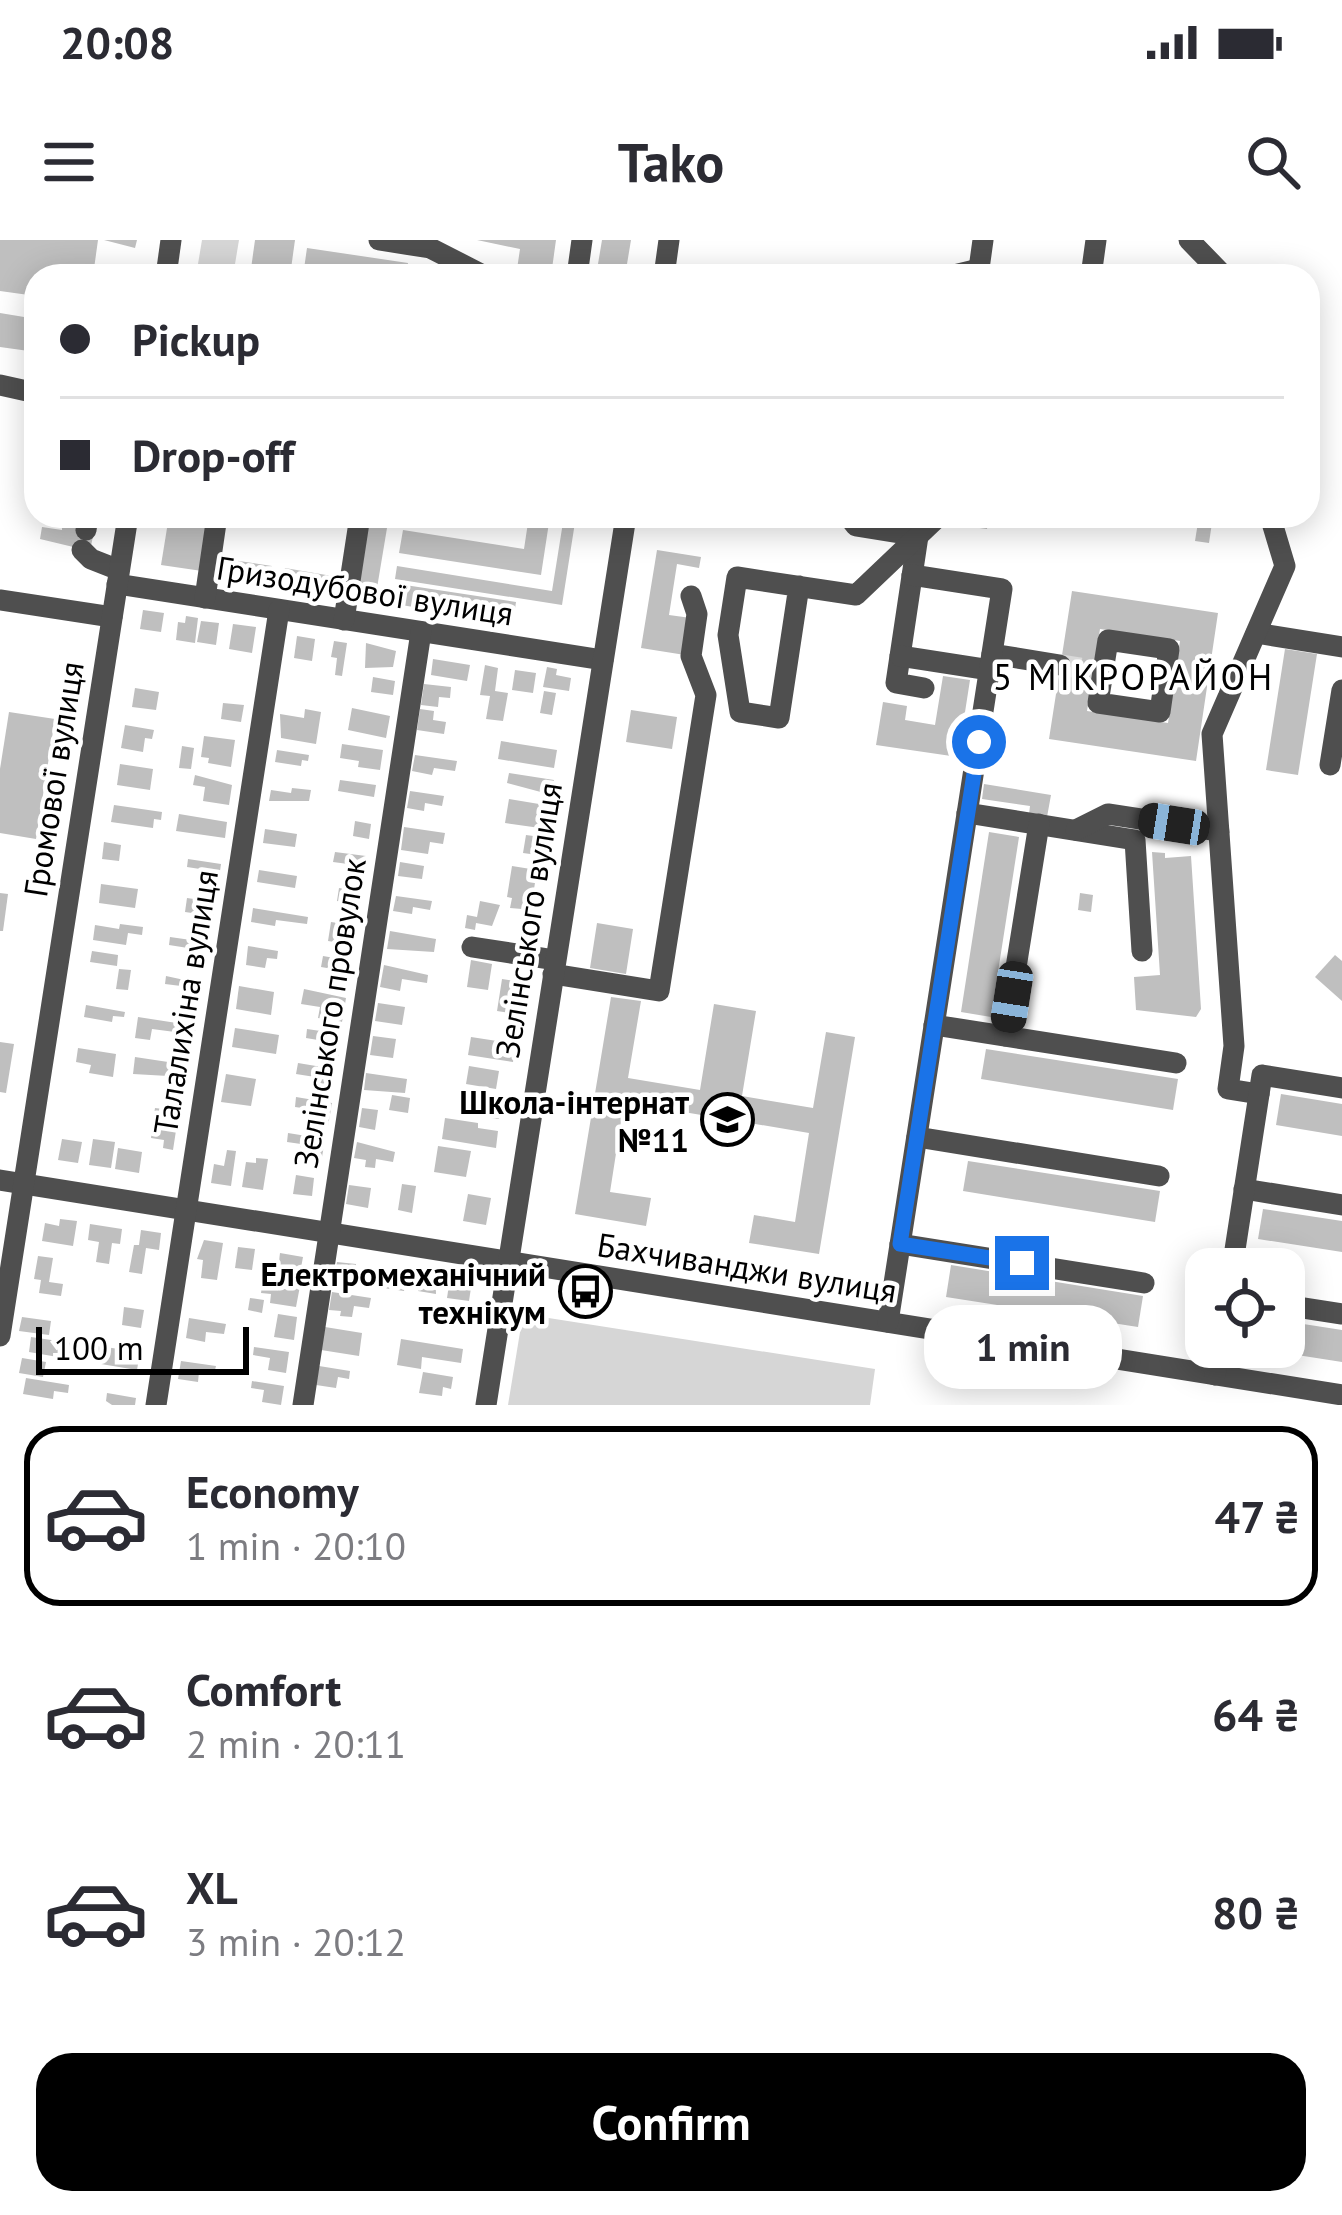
<!DOCTYPE html>
<html lang="en">
<head>
<meta charset="utf-8">
<style>
  :root { --surface:#fff; --page:#f7f7f7; --text:#2b2b33; --muted:#7c7c81; --line:#e1e1e2; --accent:#000 }
  body { margin:0; font-family:"PT Sans",sans-serif; background:var(--page); color:var(--text); height:100vh; display:flex; flex-direction:column; font-size:45px; white-space:nowrap }
  * { box-sizing:border-box; margin:0 }
  p { font-size:39px; color:var(--muted) }
  .icon { flex:none; width:66px; height:66px; fill:none; stroke:currentColor; stroke-width:2; stroke-linecap:round; stroke-linejoin:round }
  .map { position:relative; height:1165px; overflow:hidden }
  .details { display:flex; flex-direction:column; background:var(--surface); flex:1 }
  .details>* { flex:none }
  .banner { position:absolute; left:24px; top:24px; width:1296px; height:264px; border-radius:36px; box-shadow:0 6px 30px #0003; display:grid; align-content:center; height:264px; padding:0 36px; background:var(--surface) }
  .tools { position:absolute; left:1185px; top:1008px; display:grid; gap:24px }
  .tools a { display:grid; place-items:center; width:120px; height:120px; border-radius:24px; background:var(--surface); box-shadow:0 6px 30px #0003; font-size:60px }
  .scale { position:absolute; left:36px; bottom:30px; width:213px; box-sizing:border-box; padding-left:12px; border:6px solid #000; border-top:0; font-size:33px; line-height:42px; white-space:nowrap; color:#000; -webkit-text-stroke:9px #fff; paint-order:stroke }
  .end { position:absolute; width:54px; height:54px; margin:-27px; border:15px solid #1a73e8; background:#fff; box-shadow:0 0 0 6px #fff }
  .from { border-radius:50% }
  .bubble { position:absolute; height:84px; border-radius:36px; background:var(--surface); box-shadow:0 6px 30px #0003; font-size:39px; font-weight:800; line-height:84px; text-align:center }
  .car { position:absolute; width:36px; height:72px; margin:-36px -18px; border-radius:15px; box-shadow:0 0 9px 3px #0007; background:linear-gradient(#222 24%,#8ab4d8 0 40%,#222 0 76%,#8ab4d8 0 86%,#222 0) }
  .banner b { display:flex; align-items:center; gap:42px; height:114px; font-size:45px }
  .banner b+b { border-top:3px solid var(--line) }
  .banner i { width:30px; height:30px; background:var(--text) }
  ul { padding:21px 0 0; list-style:none }
  li { display:flex; align-items:center; gap:36px; height:180px; margin:0 24px 18px; padding:0 12px; border:6px solid transparent; border-radius:36px }
  li div { flex:1 }
  li b { display:block; font-size:45px }
  li em { font-style:normal; font-weight:800 }
  li.on { border-color:var(--accent) }
  li>.icon { width:108px; height:108px; stroke-width:1.5 }
  .cta { display:flex; gap:24px; margin-top:auto; padding:24px 36px }
  .cta a { flex:1; height:138px; border-radius:36px; background:var(--accent); color:#fff; font-size:48px; font-weight:800; line-height:138px; text-align:center }
  .status { display:flex; justify-content:space-between; align-items:center; height:84px; padding:0 60px; background:var(--surface); direction:ltr }
  .status svg { height:33px; fill:currentColor }
  header { display:flex; justify-content:space-between; align-items:center; height:156px; padding:0 36px; background:var(--surface); font-size:54px; font-weight:800 }
  .map>svg:first-child { display:block }
</style>
</head>
<body>
<div class="status"><b>20:08</b><svg viewBox="0 0 49 12"><path d="M0 12V9h3v3zM5 12V6h3v6zM10 12V3h3v9zM15 12V0h3v12zM26 1h20v11H26zM47 4h2v5h-2z"/></svg></div>
<header><svg class="icon" aria-label="menu" viewBox="0 0 24 24"><path d="M4 6h16M4 12h16M4 18h16"/></svg>Tako<svg class="icon" aria-label="search" viewBox="0 0 24 24"><circle cx="10" cy="10" r="6"/><path d="M15 15l6 6"/></svg></header>
<div class="map">
<svg width="1342" height="1165" viewBox="0 0 1342 1165">
  <rect width="100%" height="100%" fill="#fff"/>
  <g fill="#d6d6d6">
    <polygon points="202,0 239,0 233,36 196,36"/>
    <polygon points="523,1074 875,1129 870,1165 508,1165"/>
  </g>
  <g fill="#bfbfbf" fill-rule="evenodd">
    <polygon points="0,0 98,0 93,36 36,36 36,56 0,51"/>
    <polygon points="104,0 137,0 135,8"/>
    <polygon points="255,0 295,0 290,36 250,36"/>
    <polygon points="477,0 556,0 551,36 516,36 520,9"/>
    <polygon points="602,0 631,0 625,36 596,36"/>
    <polygon points="307,8 408,23 406,36 303,36"/>
    <polygon points="0,73 36,79 36,112 0,107"/>
    <polygon points="169,276 210,276 202,331 161,325"/>
    <polygon points="369,276 389,276 377,348 359,345"/>
    <polygon points="465,276 509,276 508,285"/>
    <polygon points="529,276 550,276 541,335 399,313 403,290 524,309"/>
    <polygon points="564,276 576,276 562,365 395,339 397,326 552,351"/>
    <polygon points="973,276 989,276 987,289 972,287"/>
    <polygon points="1199,276 1213,276 1209,303 1195,301"/>
    <polygon points="62,286 94,291 90,311 40,299 42,287 62,290"/>
    <polygon points="657,310 701,317 699,328 677,324 669,375 691,378 685,415 641,408"/>
    <polygon points="219,318 272,326 270,345 216,337"/>
    <polygon points="285,328 338,337 335,355 282,347"/>
    <polygon points="405,345 516,362 513,383 401,365"/>
    <path d="M1072,351L1218,373L1196,521L1049,499ZM1100,389L1180,401L1168,483L1087,471Z"/>
    <polygon points="143,370 164,373 161,392 140,389"/>
    <polygon points="186,376 198,378 195,403 176,400 178,382 185,383"/>
    <polygon points="201,381 219,383 216,405 197,402"/>
    <polygon points="233,384 256,387 252,413 229,409"/>
    <polygon points="297,396 315,399 312,421 294,418"/>
    <polygon points="334,401 347,403 342,436 335,435 337,418 331,417"/>
    <polygon points="366,403 396,411 393,427 365,428"/>
    <polygon points="1285,409 1317,414 1298,535 1266,530"/>
    <polygon points="433,419 470,425 467,441 431,435"/>
    <polygon points="485,425 498,428 495,451 508,453 503,481 486,479 490,456 480,455"/>
    <polygon points="547,427 557,429 556,435 571,438 569,451 543,447"/>
    <polygon points="515,430 536,433 533,453 512,450"/>
    <polygon points="943,436 970,440 958,517 876,505 883,462 907,466 905,480 935,485"/>
    <polygon points="373,437 395,441 393,455 371,452"/>
    <polygon points="424,444 451,447 450,458 439,457 438,467 421,465"/>
    <polygon points="135,448 159,452 156,470 132,467"/>
    <polygon points="544,451 556,453 552,475 540,473"/>
    <polygon points="223,463 244,465 241,482 221,479"/>
    <polygon points="352,468 390,476 386,498 348,490"/>
    <polygon points="305,469 321,472 316,504 281,498 280,474 304,478"/>
    <polygon points="420,469 434,471 433,480 446,482 444,494 417,490"/>
    <polygon points="631,470 677,477 672,509 626,502"/>
    <polygon points="9,472 55,479 36,599 0,593 0,529"/>
    <polygon points="125,485 154,490 152,499 145,498 143,512 121,508"/>
    <polygon points="204,496 235,500 231,527 208,523 209,518 201,517"/>
    <polygon points="501,501 557,510 554,528 498,519"/>
    <polygon points="342,504 383,510 380,530 358,527 359,521 340,518"/>
    <polygon points="182,506 194,508 191,529 179,528"/>
    <polygon points="277,510 309,515 308,521 302,520 301,526 275,522"/>
    <polygon points="415,515 457,521 455,531 434,528 432,535 412,531"/>
    <polygon points="120,524 153,529 150,550 117,545"/>
    <polygon points="509,533 554,540 552,555 507,543"/>
    <polygon points="195,535 232,545 229,565 203,561 205,547 193,545"/>
    <polygon points="340,540 376,545 374,557 338,551"/>
    <polygon points="984,544 1051,555 1047,577 1029,574 1030,566 982,559"/>
    <polygon points="292,548 311,550 309,561 269,561 271,550 291,553"/>
    <polygon points="410,551 444,556 442,566 425,563 424,571 407,568"/>
    <polygon points="509,559 539,564 540,588 505,583"/>
    <polygon points="114,565 162,572 161,580 154,579 153,588 111,582"/>
    <polygon points="179,574 227,582 225,598 176,591"/>
    <polygon points="355,581 371,584 369,599 353,596"/>
    <polygon points="404,587 445,593 443,604 430,602 428,614 401,610"/>
    <polygon points="265,589 297,594 295,607 263,603"/>
    <polygon points="989,592 1019,597 991,777 961,772"/>
    <polygon points="526,595 548,598 545,616 523,613"/>
    <polygon points="104,602 121,605 119,621 102,619"/>
    <polygon points="335,612 366,616 363,634 347,632 348,624 333,622"/>
    <polygon points="1152,612 1165,613 1165,618 1191,616 1201,769 1196,777 1136,770 1134,737 1160,735"/>
    <polygon points="188,619 221,624 218,645 198,642 200,629 187,627"/>
    <polygon points="400,622 424,626 422,639 398,636"/>
    <polygon points="512,626 537,630 532,662 524,660 522,669 510,668 512,658 507,657"/>
    <polygon points="259,630 297,636 295,648 257,642"/>
    <polygon points="101,644 138,649 135,668 99,663"/>
    <polygon points="339,648 362,651 360,665 337,661"/>
    <polygon points="0,653 8,654 3,691 0,691"/>
    <polygon points="1080,653 1093,655 1091,672 1078,670"/>
    <polygon points="396,656 432,661 430,670 413,667 412,674 393,671"/>
    <polygon points="187,658 215,662 213,676 185,672"/>
    <polygon points="480,661 500,665 492,686 476,683 475,690 465,688 467,675 477,677"/>
    <polygon points="253,668 308,677 307,684 276,680 275,686 251,682"/>
    <polygon points="331,682 357,686 354,705 328,701"/>
    <polygon points="597,683 633,689 626,734 590,728"/>
    <polygon points="120,684 143,687 142,695 128,693 126,705 93,700 95,685 119,689"/>
    <polygon points="390,691 436,699 434,712 387,709"/>
    <polygon points="170,697 205,702 202,721 187,719 188,708 169,705"/>
    <polygon points="248,706 278,711 277,719 267,718 265,728 246,725"/>
    <polygon points="92,711 118,715 117,726 90,722"/>
    <polygon points="1335,715 1342,721 1342,761 1315,737"/>
    <polygon points="323,716 352,721 349,741 332,739 333,729 321,727"/>
    <polygon points="471,720 492,724 488,750 467,747"/>
    <polygon points="384,725 428,735 427,743 402,739 400,751 380,747"/>
    <polygon points="119,729 131,730 128,750 116,749"/>
    <polygon points="166,736 203,744 201,758 179,755 181,746 165,744"/>
    <polygon points="502,739 521,742 516,774 497,771"/>
    <polygon points="239,746 274,752 271,775 236,769"/>
    <polygon points="304,749 346,758 342,782 318,778 320,767 301,764"/>
    <polygon points="611,757 641,761 628,838 700,850 714,764 756,771 742,856 813,868 826,792 855,797 819,1014 749,1003 754,975 795,982 809,893 624,862 610,952 651,958 646,986 575,974"/>
    <polygon points="378,763 405,767 402,785 375,781"/>
    <polygon points="86,765 125,772 124,777 113,776 112,782 84,777"/>
    <polygon points="138,777 196,786 193,802 174,799 175,792 152,789 150,800 135,798"/>
    <polygon points="235,788 279,795 276,814 232,807"/>
    <polygon points="307,789 341,794 338,817 316,814 318,800 306,798"/>
    <polygon points="373,796 396,799 393,818 370,815"/>
    <polygon points="471,797 516,804 513,822 468,815"/>
    <polygon points="0,802 14,804 6,853 0,852"/>
    <polygon points="78,808 116,814 113,837 89,833 91,825 76,822"/>
    <polygon points="986,809 1178,839 1173,870 981,839"/>
    <polygon points="135,817 188,825 186,837 133,834"/>
    <polygon points="298,823 334,829 331,849 314,847 315,837 296,834"/>
    <polygon points="469,826 499,831 496,849 466,844"/>
    <polygon points="366,833 407,839 405,853 364,850"/>
    <polygon points="226,834 256,839 251,866 221,862"/>
    <polygon points="1281,854 1342,864 1342,896 1276,885"/>
    <polygon points="392,855 410,858 408,873 389,870"/>
    <polygon points="296,857 332,863 328,886 307,882 309,869 295,867"/>
    <polygon points="479,863 501,867 499,879 477,876"/>
    <polygon points="155,868 179,871 173,910 163,908 164,900 151,898"/>
    <polygon points="362,868 378,870 375,890 359,887"/>
    <polygon points="445,878 478,883 478,888 498,891 496,908 442,899"/>
    <polygon points="288,893 325,899 322,917 300,913 301,904 287,902"/>
    <polygon points="62,899 82,902 78,923 58,920"/>
    <polygon points="93,899 115,902 111,928 89,925"/>
    <polygon points="357,902 395,912 393,922 376,919 375,928 365,927 366,920 354,918"/>
    <polygon points="438,906 471,911 466,937 434,932"/>
    <polygon points="118,908 142,912 139,933 115,929"/>
    <polygon points="227,910 236,911 231,946 211,943 214,924 224,926"/>
    <polygon points="256,918 268,919 263,950 242,947 246,922 256,923"/>
    <polygon points="968,921 1160,951 1155,982 963,951"/>
    <polygon points="296,935 314,938 312,956 293,954"/>
    <polygon points="402,944 416,946 412,973 398,970"/>
    <polygon points="349,945 371,948 368,968 346,964"/>
    <polygon points="468,954 491,958 486,985 463,981"/>
    <polygon points="1263,969 1342,981 1342,1012 1258,999"/>
    <polygon points="60,979 77,981 73,1006 42,1001 45,983 59,986"/>
    <polygon points="90,984 122,989 120,1004 112,1003 109,1024 96,1022 99,1002 88,1000"/>
    <polygon points="141,990 161,993 159,1010 146,1008 142,1034 129,1032 134,1005 139,1005"/>
    <polygon points="204,1000 223,1003 217,1040 201,1038 203,1020 197,1019"/>
    <polygon points="238,1007 255,1009 252,1030 235,1028"/>
    <polygon points="280,1013 303,1017 300,1033 278,1030"/>
    <polygon points="38,1016 53,1018 49,1042 63,1044 61,1056 39,1053 41,1040 34,1039"/>
    <polygon points="337,1022 356,1024 353,1042 334,1039"/>
    <polygon points="951,1025 1143,1056 1138,1087 946,1057"/>
    <polygon points="386,1029 407,1032 404,1051 383,1048"/>
    <polygon points="421,1030 435,1032 436,1054 418,1051"/>
    <polygon points="450,1038 472,1041 469,1061 447,1058"/>
    <polygon points="263,1040 300,1046 296,1067 270,1063 271,1054 261,1053"/>
    <polygon points="332,1052 371,1058 369,1068 354,1066 352,1077 340,1076 341,1071 329,1070"/>
    <polygon points="250,1058 264,1060 262,1073 248,1070"/>
    <polygon points="124,1067 144,1070 141,1088 122,1085"/>
    <polygon points="278,1074 297,1077 294,1100 274,1097"/>
    <polygon points="22,1077 51,1081 49,1095 19,1091"/>
    <polygon points="189,1078 226,1084 224,1094 206,1092 205,1102 186,1098"/>
    <polygon points="1284,1081 1342,1090 1342,1122 1265,1110 1284,1107"/>
    <polygon points="325,1087 362,1093 359,1116 321,1110"/>
    <polygon points="31,1097 78,1104 75,1120 29,1112"/>
    <polygon points="401,1099 463,1109 461,1123 422,1117 421,1129 397,1125"/>
    <polygon points="98,1106 140,1112 137,1130 95,1123"/>
    <polygon points="254,1107 289,1112 286,1133 268,1130 270,1118 253,1115"/>
    <polygon points="22,1118 46,1122 43,1137 19,1133"/>
    <polygon points="181,1121 216,1126 214,1134 199,1132 198,1142 178,1139"/>
    <polygon points="319,1126 350,1131 349,1139 338,1137 336,1148 316,1145"/>
    <polygon points="423,1132 453,1137 451,1149 443,1147 442,1156 419,1153"/>
    <polygon points="26,1138 69,1145 68,1153 54,1151 53,1159 23,1154"/>
    <polygon points="252,1141 284,1146 281,1165 262,1162 264,1150 251,1148"/>
    <polygon points="107,1153 136,1158 135,1165 112,1165 106,1161"/>
  </g>
  <g fill="none" stroke-linecap="round" stroke-linejoin="round">
    <polyline stroke="#d9d9d9" stroke-width="21" stroke-dasharray="21 10" stroke-linecap="butt" points="1060,425 1094,430"/>
    <g stroke="#4f4f4f" stroke-width="21">
      <polyline points="379,0 430,8 481,34"/>
      <polyline points="1189,0 1224,36"/>
      <polyline points="166,36 171,0"/>
      <polyline points="577,36 582,0"/>
      <polyline points="664,36 669,0"/>
      <polyline points="950,36 979,29"/>
      <polyline points="978,36 983,0"/>
      <polyline points="1091,36 1096,0"/>
      <polyline points="0,145 36,153"/>
      <polyline points="848,276 856,286 918,296 896,443 924,448"/>
      <polyline points="86,290 88,276"/>
      <polyline points="82,310 91,319 119,330"/>
      <polyline points="117,344 603,420"/>
      <polyline points="799,346 779,478 740,472 728,395 737,337 856,355 939,276"/>
      <polyline points="205,358 217,276"/>
      <polyline points="0,360 112,377"/>
      <polyline points="344,380 360,276"/>
      <polyline points="1256,393 1342,407"/>
      <polygon points="1108,400 1169,409 1160,472 1098,463"/>
      <polyline points="992,414 1060,425"/>
      <polyline points="900,416 990,430"/>
      <polyline points="1330,525 1342,450"/>
      <polyline points="967,573 1135,600 1142,711"/>
      <polyline points="1076,590 1108,574 1219,591"/>
      <polyline points="472,707 555,720"/>
      <polyline points="553,734 659,751 706,455 691,416 697,374 691,356"/>
      <polyline points="934,785 1176,823"/>
      <polyline points="1005,796 1039,584"/>
      <polyline points="1259,854 1228,849 1234,806 1212,494 1285,326 1270,276"/>
      <polyline points="917,897 1159,936"/>
      <polyline points="0,940 1342,1155"/>
      <polyline points="1244,949 1342,965"/>
      <polyline points="900,1004 1144,1043"/>
      <polyline points="1232,1029 1262,835 1342,848"/>
      <polyline points="1284,1065 1342,1074"/>
      <polyline points="888,1082 1002,349 912,335"/>
      <polyline points="0,1096 128,276"/>
      <polyline points="1215,1135 1220,1107"/>
      <polyline points="156,1165 279,370"/>
      <polyline points="303,1165 421,392"/>
      <polyline points="486,1165 626,276"/>
    </g>
  </g>
  <g fill="none" stroke-linecap="round" stroke-linejoin="round">
    <polyline stroke="#1a73e8" stroke-width="15" points="979,502 900,1004 1022,1023"/>
  </g>
  <defs>
    <symbol id="school-ring" viewBox="-11 -11 22 22"><circle r="9.5" fill="#fff" stroke="#000" stroke-width="1.5"/><path d="M0-5L7-2L0 1L-7-2ZM-4 1L0 2.5L4 1V4Q0 6-4 4Z" fill="#000"/></symbol>
    <symbol id="bus-ring" viewBox="-11 -11 22 22"><circle r="9.5" fill="#fff" stroke="#000" stroke-width="1.5"/><path d="M-5-6H5V4H4V6H2V4H-2V6H-4V4H-5ZM-3.5-4V0h7V-4ZM-3.5 1.2v1.5H-2V1.2ZM2 1.2v1.5H3.5V1.2Z" fill="#000"/></symbol>
  </defs>
  <g fill-rule="evenodd">
    <use href="#school-ring" x="698" y="850" width="59" height="59"/>
    <use href="#bus-ring" x="556" y="1022" width="59" height="59"/>
  </g>
  <g text-anchor="middle" dominant-baseline="central" stroke-width="9" stroke-linejoin="round" paint-order="stroke">
    <g font-size="33" fill="#000" stroke="#fff">
      <text transform="translate(365 350) rotate(9)">Гризодубової вулиця</text>
      <text transform="translate(53 539) rotate(-81)">Громової вулиця</text>
      <text transform="translate(528 680) rotate(-81)">Зелінського вулиця</text>
      <text transform="translate(185 762) rotate(-81)">Талалихіна вулиця</text>
      <text transform="translate(329 773) rotate(-81)">Зелінського провулок</text>
      <text transform="translate(747 1027) rotate(9)">Бахчиванджи вулиця</text>
    </g>
    <g font-size="33" font-weight="bold" fill="#000" stroke="#fff" text-anchor="end">
      <text x="689" y="861">Школа-інтернат<tspan x="689" dy="38">№11</tspan></text>
      <text x="546" y="1033">Електромеханічний<tspan x="546" dy="38">технікум</tspan></text>
    </g>
    <g font-size="36" letter-spacing="3" fill="#000" stroke="#fff">
      <text x="1134" y="436">5 МІКРОРАЙОН</text>
    </g>
  </g>
</svg>
<div class="tools">
<a><svg class="icon" aria-label="locate" viewBox="0 0 24 24"><circle cx="12" cy="12" r="6"/><path d="M12 2v4M12 18v4M2 12h4M18 12h4"/></svg></a>
</div>
<div class="scale">100 m</div>
<i class="end from" style="left:979px;top:502px"></i>
<i class="end" style="left:1022px;top:1023px"></i>
<div class="bubble" style="left:924px;top:1065px;width:198px">1 min</div>
<i class="car" style="left:1174px;top:584px;rotate:279deg"></i>
<i class="car" style="left:1012px;top:757px;rotate:189deg"></i>
<div class="banner">
<b><i class="from"></i>Pickup</b>
<b><i></i>Drop-off</b>
</div>
</div>
<section class="details">
<ul>
<li class="on"><svg class="icon" aria-label="car" viewBox="0 0 24 24"><path d="M5 17H2v-5l4-1 3-4h7l3 4 3 1v5h-3M9 17h6M6 11h13"/><circle cx="7" cy="17" r="2"/><circle cx="17" cy="17" r="2"/></svg><div><b>Economy</b><p>1 min · 20:10</p></div><em>47 ₴</em></li>
<li><svg class="icon" aria-label="car" viewBox="0 0 24 24"><path d="M5 17H2v-5l4-1 3-4h7l3 4 3 1v5h-3M9 17h6M6 11h13"/><circle cx="7" cy="17" r="2"/><circle cx="17" cy="17" r="2"/></svg><div><b>Comfort</b><p>2 min · 20:11</p></div><em>64 ₴</em></li>
<li><svg class="icon" aria-label="car" viewBox="0 0 24 24"><path d="M5 17H2v-5l4-1 3-4h7l3 4 3 1v5h-3M9 17h6M6 11h13"/><circle cx="7" cy="17" r="2"/><circle cx="17" cy="17" r="2"/></svg><div><b>XL</b><p>3 min · 20:12</p></div><em>80 ₴</em></li>
</ul>
<div class="cta"><a>Confirm</a></div>
</section>
</body>
</html>
